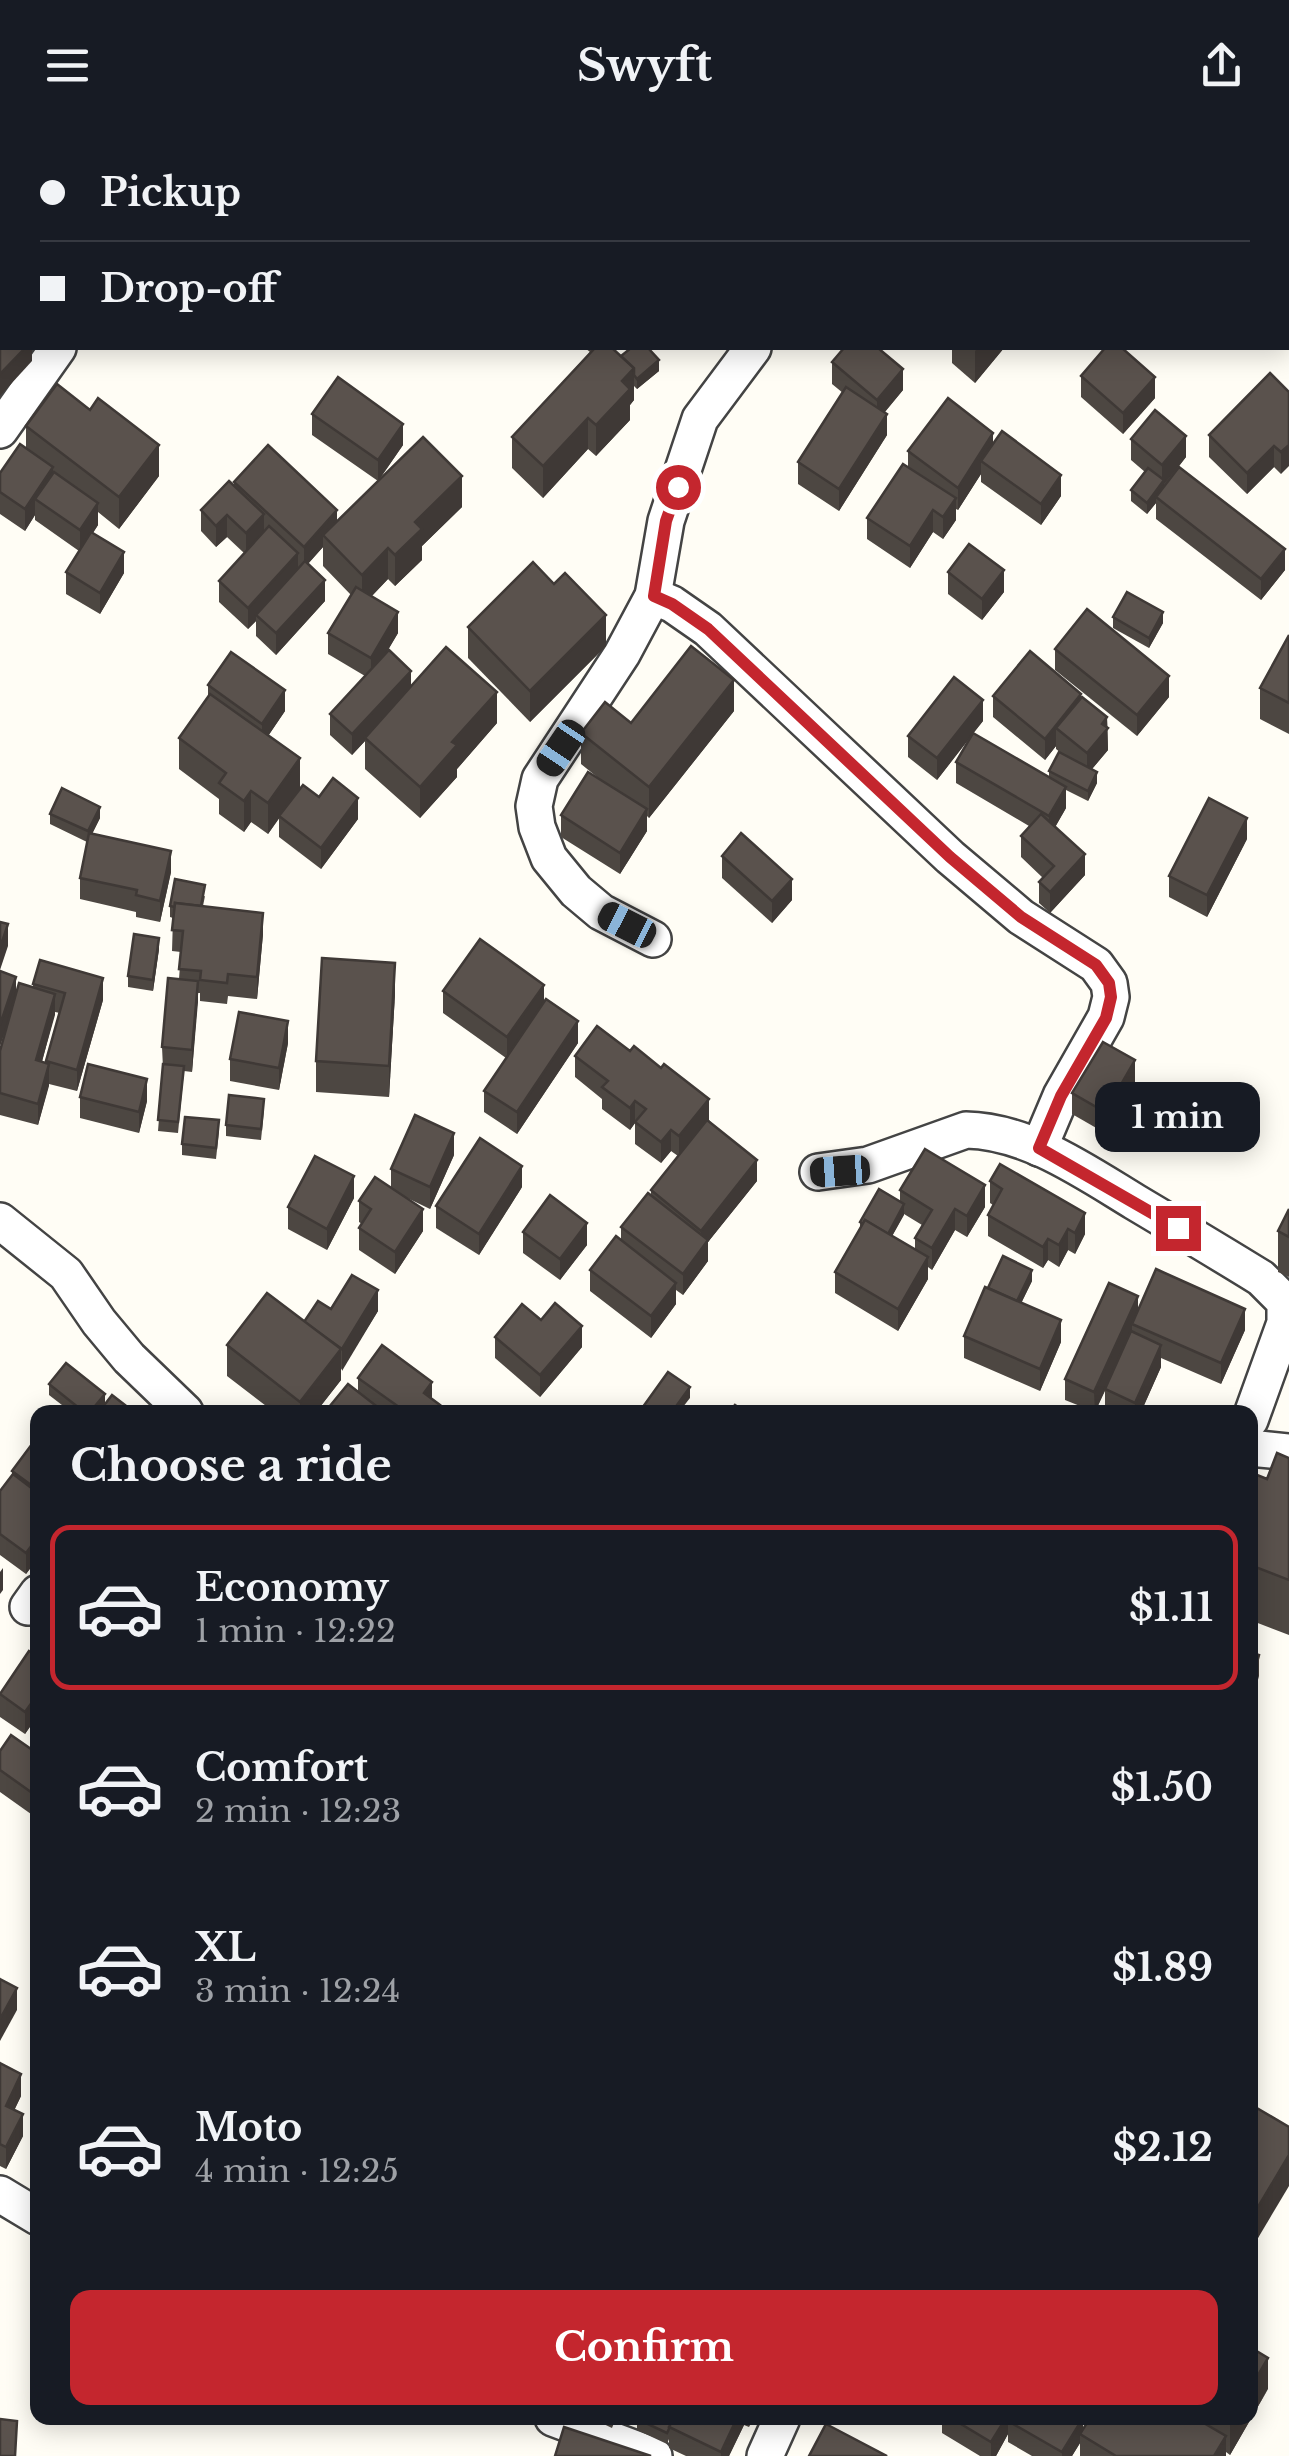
<!DOCTYPE html>
<html lang="en">
<head>
<meta charset="utf-8">
<style>
  :root { --surface:#171b24; --page:#242831; --text:#f1f3f6; --muted:#9ea1a6; --line:#363941; --accent:#c4262e }
  body { margin:0; font-family:"Libre Baskerville",serif; background:var(--page); color:var(--text); height:100vh; display:flex; flex-direction:column; font-size:38px; white-space:nowrap }
  * { box-sizing:border-box; margin:0 }
  p { font-size:32px; color:var(--muted) }
  .icon { flex:none; width:55px; height:55px; fill:none; stroke:currentColor; stroke-width:2; stroke-linecap:round; stroke-linejoin:round }
  .map { position:relative; flex:1; overflow:hidden }
  .sheet { position:absolute; left:30px; top:1275px; width:1228px; height:1020px; display:flex; flex-direction:column; background:var(--surface); border-radius:20px; box-shadow:0 5px 25px #0003 }
  .sheet>* { flex:none }
  .top-card { position:absolute; left:0px; top:0px; width:1290px; height:220px; box-shadow:0 5px 25px #0003; display:grid; align-content:center; height:220px; padding:0 40px; background:var(--surface) }
  .end { position:absolute; width:45px; height:45px; margin:-22px; border:12px solid #c4262e; background:#fff; box-shadow:0 0 0 5px #fff }
  .from { border-radius:50% }
  .bubble { position:absolute; height:70px; border-radius:20px; background:var(--surface); box-shadow:0 5px 25px #0003; font-size:32px; font-weight:800; line-height:70px; text-align:center }
  .car { position:absolute; width:30px; height:60px; margin:-30px -15px; border-radius:12px; box-shadow:0 0 8px 2px #0007; background:linear-gradient(#222 24%,#8ab4d8 0 40%,#222 0 76%,#8ab4d8 0 86%,#222 0) }
  .top-card b { display:flex; align-items:center; gap:35px; height:95px; font-size:38px }
  .top-card b+b { border-top:2px solid var(--line) }
  .top-card i { width:25px; height:25px; background:var(--text) }
  ul { padding:0; list-style:none }
  li { display:flex; align-items:center; gap:30px; height:165px; margin:0 20px 15px; padding:0 20px; border:5px solid transparent; border-radius:20px }
  li div { flex:1 }
  li b { display:block; font-size:38px }
  li em { font-style:normal; font-weight:800 }
  li.selected { border-color:var(--accent) }
  li>.icon { width:90px; height:90px; stroke-width:1.5 }
  h2 { padding:0 40px; font-size:45px; line-height:120px }
  .cta { display:flex; gap:20px; margin-top:auto; padding:20px 40px }
  .cta a { flex:1; height:115px; border-radius:20px; background:var(--accent); color:#fff; font-size:40px; font-weight:800; line-height:115px; text-align:center }
  header { display:flex; justify-content:space-between; align-items:center; height:130px; padding:0 40px; background:var(--surface); font-size:45px; font-weight:800 }
  .map>svg:first-child { display:block }
</style>
</head>
<body>
<header><svg class="icon" aria-label="menu" viewBox="0 0 24 24"><path d="M4 6h16M4 12h16M4 18h16"/></svg>Swyft<svg class="icon" aria-label="share" viewBox="0 0 24 24"><path d="M12 15V3M7 8l5-5 5 5M5 13v7h14v-7"/></svg></header>
<div class="map">
<svg width="1289" height="2326" viewBox="0 0 1289 2326">
  <rect width="100%" height="100%" fill="#fffdf5"/>
  <g fill="none" stroke-linecap="round" stroke-linejoin="round">
    <defs>
      <g id="street">
        <polyline points="232,2 234,0"/>
        <polyline points="928,2 930,0"/>
        <polyline points="0,300 58,218"/>
        <polyline points="653,466 672,474 708,499 950,727 1021,787 1096,835 1109,853 1111,867 1106,887 1061,966 1039,1018"/>
        <polyline points="653,809 601,782 576,761 549,728 537,697 534,676 540,649 622,524 653,466 666,391 700,289 753,218"/>
        <path d="M818,1042L868,1035L966,1000C1027,1001 1084,1041 1135,1072C1177,1097 1219,1122 1261,1148L1285,1172V1193L1250,1290"/>
        <polyline points="0,1091 66,1144 99,1192 129,1228 185,1282"/>
        <polyline points="1250,1318 1289,1322"/>
        <polyline points="28,1477 38,1463"/>
        <polyline points="0,2064 38,2087"/>
        <polyline points="553,2288 654,2326"/>
        <polyline points="765,2326 782,2288"/>
      </g>
    </defs>
    <use href="#street" stroke="#444" stroke-width="40"/>
    <use href="#street" stroke="#fff" stroke-width="35"/>
  </g>
  <g fill="#4d4742" fill-rule="evenodd">
    <polygon points="1111,0 1164,0 1162,2 1133,2 1131,1 1130,2 1114,2"/>
    <polygon points="1193,0 1289,0 1289,50 1288,52 1288,2 1193,2"/>
    <polygon points="585,218 616,218 614,219 621,226 659,241 637,259 634,256 634,270 630,275 630,290 596,326 588,319 543,368 512,338 512,307 590,222"/>
    <polygon points="952,218 1004,218 975,253 952,233"/>
    <polygon points="832,232 903,260 885,282 887,305 839,381 798,354 798,332 843,263 832,254"/>
    <polygon points="1081,246 1155,268 1123,304 1081,267"/>
    <polygon points="1289,262 1281,344 1274,337 1247,364 1209,327 1209,305"/>
    <polygon points="312,284 403,315 379,350 462,377 422,416 422,430 395,456 388,449 372,466 398,503 386,523 411,556 497,593 457,639 457,647 420,688 365,639 365,611 352,625 330,605 330,584 365,546 328,524 328,503 351,465 323,436 323,417 308,434 325,471 276,525 256,506 256,491 248,499 219,472 219,451 244,423 227,407 216,417 201,401 201,380 234,355 234,352 337,391 378,351 312,305"/>
    <polygon points="26,296 159,346 119,399 98,382 98,395 93,403 124,443 100,484 66,464 66,442 79,421 35,390 35,385 25,401 0,384 0,343 26,318"/>
    <polygon points="1131,309 1186,327 1164,356 1285,440 1261,470 1156,389 1156,373 1147,384 1131,371 1131,360 1145,342 1131,330"/>
    <polygon points="993,313 1061,366 1041,395 981,352 981,344 958,380 956,379 956,390 943,409 933,402 910,438 867,409 867,388 908,337 908,321"/>
    <polygon points="948,442 1004,462 982,490 948,464"/>
    <polygon points="1113,487 1163,493 1149,518 1113,498"/>
    <polygon points="468,497 606,516 530,592 468,528"/>
    <polygon points="1289,505 1289,604 1260,589 1260,558"/>
    <polygon points="1055,519 1169,567 1137,606 1055,540"/>
    <polygon points="208,555 285,581 268,606 300,659 319,667 358,689 321,739 279,707 279,688 268,704 251,692 244,702 219,684 219,669 179,639 179,608 208,567"/>
    <polygon points="993,566 1081,568 1107,587 1108,620 1092,639 1097,653 1088,671 1066,660 1066,678 1055,697 1085,745 1050,783 1039,773 1039,752 1043,748 1021,727 1021,706 1029,696 956,653 956,632 971,606 937,650 908,627 908,606 983,591 973,603 1049,648 1049,641 1061,623 1056,619 1056,616 1045,630 993,587"/>
    <polygon points="734,581 649,688 647,686 647,701 620,744 561,707 561,685 602,651 581,634 581,603 631,593"/>
    <polygon points="50,684 100,688 92,704 171,742 160,792 136,787 136,782 80,769 80,748 87,712 50,694"/>
    <polygon points="1247,709 1207,787 1169,767 1169,746"/>
    <polygon points="722,726 792,770 772,793 722,748"/>
    <polygon points="205,766 203,776 263,804 257,869 228,866 227,874 200,871 200,863 198,863 192,942 184,941 178,1003 158,1001 163,938 162,917 179,849 181,822 172,821 173,788 170,787 170,776"/>
    <polygon points="159,819 153,861 128,857 128,846"/>
    <path d="M0,841L16,864L33,857V854L103,870L77,961L49,954L38,995L0,985V921L9,889L0,916ZM55,882L60,883L46,933L42,932Z"/>
    <polygon points="443,861 578,913 517,1004 484,982 484,961 506,928 443,883"/>
    <polygon points="395,864 389,967 316,962 316,931"/>
    <polygon points="288,913 279,960 230,951 230,929"/>
    <polygon points="575,926 709,990 757,1051 708,1112 708,1131 683,1165 676,1160 676,1174 651,1208 590,1161 590,1140 621,1110 621,1097 651,1065 651,1060 678,1026 671,1021 661,1033 635,1014 635,993 630,1000 602,979 602,969 575,947"/>
    <polygon points="1135,952 1105,1003 1072,984 1072,963"/>
    <polygon points="80,967 147,971 139,1003 80,988"/>
    <polygon points="264,980 261,1010 226,1006 226,995"/>
    <polygon points="219,1001 216,1029 182,1025 182,1014"/>
    <polygon points="454,1025 430,1079 401,1065 423,1101 395,1144 359,1120 359,1098 362,1094 359,1092 359,1071 391,1058 391,1039"/>
    <polygon points="990,1051 1085,1104 1075,1124 1068,1120 1059,1137 1048,1130 1043,1138 988,1106 988,1085 993,1075 990,1073"/>
    <polygon points="522,1057 479,1125 436,1098 436,1076"/>
    <path d="M900,1060L985,1077L967,1107L955,1100L932,1140L928,1137V1149L898,1201L835,1163V1142L860,1099V1092L900,1072ZM904,1084L922,1095L915,1108V1120L892,1106Z"/>
    <polygon points="354,1068 327,1120 288,1099 288,1077"/>
    <polygon points="1289,1079 1289,1147 1278,1142 1278,1101"/>
    <polygon points="523,1102 587,1115 560,1150 523,1123"/>
    <polygon points="1032,1151 1021,1173 1061,1212 1040,1261 964,1228 964,1206 988,1158"/>
    <polygon points="331,1179 378,1181 341,1240 341,1250 316,1282 274,1282 227,1246 227,1215 304,1192"/>
    <polygon points="1138,1181 1245,1200 1221,1254 1161,1228 1161,1237 1141,1282 1109,1282 1105,1280 1105,1261 1095,1282 1065,1270 1065,1249"/>
    <polygon points="541,1190 582,1217 540,1267 495,1228 495,1207"/>
    <polygon points="358,1248 432,1268 440,1282 325,1282 358,1262"/>
    <polygon points="49,1254 105,1275 99,1282 71,1282 49,1265"/>
    <polygon points="38,1306 38,1428 26,1444 0,1425 0,1361 12,1346 12,1341"/>
    <polygon points="1289,1328 1289,1505 1250,1490 1250,1342 1267,1349"/>
    <polygon points="38,1526 38,1585 25,1604 0,1587 0,1564"/>
    <polygon points="0,1621 38,1624 38,1689 0,1662"/>
    <polygon points="0,1933 21,1966 14,1980 23,2006 6,2039 0,2036"/>
    <polygon points="1250,1974 1289,1997 1258,2108 1250,2103"/>
    <polygon points="1268,2259 1230,2325 1226,2322 1226,2326 1080,2326 1080,2313 1072,2326 1032,2326 1008,2312 1008,2304 996,2326 980,2326 942,2303 942,2288 1083,2288 1083,2299 1090,2288 1250,2288"/>
    <polygon points="336,2288 351,2288 349,2292"/>
    <polygon points="591,2288 616,2288 612,2298"/>
    <polygon points="637,2288 754,2288 749,2297 744,2295 729,2326 686,2326 669,2318 669,2309 667,2314 637,2300"/>
  </g>
  <g fill="#3f3936">
    <polygon points="794,0 813,0 810,2 792,2"/>
    <polygon points="1289,19 1289,50 1288,52 1288,21"/>
    <polygon points="25,218 32,218 32,231 0,266 0,244"/>
    <polygon points="978,218 1004,218 975,253 975,221"/>
    <polygon points="659,230 659,241 637,259 637,249"/>
    <polygon points="634,238 634,270 630,275 630,290 596,326 596,295 622,251"/>
    <polygon points="903,239 903,260 877,291 877,270"/>
    <polygon points="1155,247 1155,268 1123,304 1123,283"/>
    <polygon points="887,284 887,305 839,381 839,359"/>
    <polygon points="588,288 588,319 543,368 543,336"/>
    <polygon points="403,294 403,315 378,351 378,330"/>
    <polygon points="993,303 993,324 981,331 981,344 958,380 958,358"/>
    <polygon points="1186,306 1186,327 1164,354 1164,361 1156,367 1156,373 1147,384 1147,373 1162,353 1162,335"/>
    <polygon points="159,315 159,346 119,399 119,367"/>
    <polygon points="1289,315 1289,336 1281,344 1281,322"/>
    <polygon points="1274,316 1274,337 1247,364 1247,343"/>
    <polygon points="53,337 53,359 35,369 35,385 25,401 25,379"/>
    <polygon points="1061,345 1061,366 1041,395 1041,374"/>
    <polygon points="462,346 462,377 422,416 422,430 395,456 395,425 415,392"/>
    <polygon points="956,368 956,390 943,409 943,387"/>
    <polygon points="98,373 98,395 80,422 80,400"/>
    <polygon points="337,380 337,401 323,405 323,417 304,438 304,417"/>
    <polygon points="933,380 933,402 910,438 910,416"/>
    <polygon points="264,384 264,405 246,425 246,403"/>
    <polygon points="227,385 227,407 216,417 216,396"/>
    <polygon points="388,418 388,449 362,476 362,445"/>
    <polygon points="1285,419 1285,440 1261,470 1261,449"/>
    <polygon points="124,422 124,443 100,484 100,463"/>
    <polygon points="298,423 298,445 256,485 256,491 248,499 248,478"/>
    <polygon points="1004,440 1004,462 982,490 982,469"/>
    <polygon points="325,450 325,471 276,525 276,503"/>
    <polygon points="398,482 398,503 371,549 371,528"/>
    <polygon points="1163,482 1163,493 1149,518 1149,508"/>
    <polygon points="606,485 606,516 530,592 530,561"/>
    <polygon points="411,541 411,562 365,608 365,611 352,625 352,604"/>
    <polygon points="1169,546 1169,567 1137,606 1137,585"/>
    <polygon points="734,550 734,581 649,688 649,657"/>
    <polygon points="285,560 285,581 262,615 262,594"/>
    <polygon points="497,562 497,593 457,639 457,647 420,688 420,657 452,612"/>
    <polygon points="1081,564 1081,585 1056,598 1056,616 1045,630 1045,609"/>
    <polygon points="983,570 983,591 937,650 937,628"/>
    <polygon points="1107,587 1108,620 1087,645 1087,623 1102,594"/>
    <polygon points="300,628 300,659 268,704 268,673"/>
    <polygon points="1097,642 1097,653 1088,671 1088,661"/>
    <polygon points="1066,657 1066,678 1049,708 1049,686"/>
    <polygon points="251,661 251,692 244,702 244,671"/>
    <polygon points="358,668 358,689 321,739 321,718"/>
    <polygon points="100,677 100,688 88,712 88,701"/>
    <polygon points="647,679 647,701 620,744 620,723"/>
    <polygon points="1247,688 1247,709 1207,787 1207,765"/>
    <polygon points="171,721 171,742 160,792 160,771"/>
    <polygon points="1085,724 1085,745 1050,783 1050,762"/>
    <polygon points="792,749 792,770 772,793 772,771"/>
    <polygon points="263,783 263,804 257,869 257,847"/>
    <polygon points="8,794 8,816 0,840 0,818"/>
    <polygon points="159,808 159,819 153,861 153,850"/>
    <polygon points="395,833 395,864 389,967 389,936"/>
    <polygon points="16,847 16,868 0,916 0,895"/>
    <polygon points="103,848 103,870 77,961 77,940"/>
    <polygon points="198,851 198,872 192,942 192,920"/>
    <polygon points="544,855 544,876 507,929 507,907"/>
    <polygon points="55,864 55,885 36,952 36,930"/>
    <polygon points="288,891 288,913 279,960 279,938"/>
    <polygon points="578,891 578,913 517,1004 517,982"/>
    <polygon points="1135,930 1135,952 1105,1003 1105,982"/>
    <polygon points="49,934 49,956 38,995 38,974"/>
    <polygon points="147,949 147,971 139,1003 139,982"/>
    <polygon points="709,969 709,990 679,1028 679,1006"/>
    <polygon points="635,971 635,993 630,1000 630,978"/>
    <polygon points="671,1000 671,1021 661,1033 661,1012"/>
    <polygon points="454,1003 454,1025 430,1079 430,1057"/>
    <polygon points="757,1030 757,1051 708,1112 708,1131 683,1165 683,1144 701,1120 701,1101"/>
    <polygon points="522,1036 522,1057 479,1125 479,1104"/>
    <polygon points="354,1046 354,1068 327,1120 327,1099"/>
    <polygon points="985,1055 985,1077 967,1107 967,1086"/>
    <polygon points="904,1074 904,1085 886,1117 886,1106"/>
    <polygon points="423,1079 423,1101 395,1144 395,1122"/>
    <polygon points="955,1079 955,1100 932,1140 932,1118"/>
    <polygon points="1085,1083 1085,1104 1075,1124 1075,1103"/>
    <polygon points="587,1093 587,1115 560,1150 560,1129"/>
    <polygon points="1068,1099 1068,1120 1059,1137 1059,1115"/>
    <polygon points="1048,1109 1048,1130 1043,1138 1043,1117"/>
    <polygon points="928,1127 928,1149 898,1201 898,1179"/>
    <polygon points="1032,1140 1032,1151 1015,1186 1015,1175"/>
    <polygon points="676,1153 676,1174 651,1208 651,1186"/>
    <polygon points="378,1160 378,1181 342,1241 342,1219"/>
    <polygon points="1138,1166 1138,1188 1132,1194 1132,1200 1095,1282 1094,1262"/>
    <polygon points="1245,1179 1245,1200 1221,1254 1221,1233"/>
    <polygon points="1061,1190 1061,1212 1040,1261 1040,1239"/>
    <polygon points="582,1196 582,1217 540,1267 540,1245"/>
    <polygon points="1161,1215 1161,1237 1141,1282 1135,1282 1135,1273"/>
    <polygon points="341,1219 341,1250 316,1282 300,1282 300,1272"/>
    <polygon points="432,1252 432,1274 424,1263"/>
    <polygon points="690,1257 690,1268 679,1282 672,1282"/>
    <polygon points="105,1264 105,1275 99,1282 90,1282"/>
    <polygon points="38,1407 38,1428 26,1444 26,1423"/>
    <polygon points="3,1438 3,1460 0,1464 0,1442"/>
    <polygon points="1259,1525 1259,1546 1250,1580 1250,1558"/>
    <polygon points="38,1564 38,1585 25,1604 25,1582"/>
    <polygon points="17,1858 17,1880 0,1911 0,1889"/>
    <polygon points="21,1944 21,1966 6,1998 6,1976"/>
    <polygon points="23,1984 23,2006 6,2039 6,2017"/>
    <polygon points="1289,2025 1289,2056 1258,2108 1258,2077"/>
    <polygon points="1268,2228 1268,2259 1230,2325 1230,2293 1233,2288 1250,2288 1250,2259"/>
    <polygon points="737,2288 744,2288 744,2295 729,2326 721,2326 721,2322"/>
    <polygon points="1006,2288 1018,2288 1008,2291 1008,2304 996,2326 991,2326 991,2312"/>
    <polygon points="1083,2288 1083,2306 1080,2304 1080,2313 1072,2326 1062,2326 1062,2322"/>
    <polygon points="1226,2306 1226,2326 1214,2326"/>
  </g>
  <g fill="#5a524d" stroke="#3f3936" stroke-width="2.5">
    <polygon points="152,0 182,0 184,1 151,2"/>
    <polygon points="286,0 337,0 340,2 284,2"/>
    <polygon points="498,0 533,0 531,2 496,2"/>
    <polygon points="739,0 794,0 792,2 737,2"/>
    <polygon points="965,0 982,0 984,2 963,2"/>
    <polygon points="1224,0 1289,0 1289,19 1288,21 1288,2 1227,2"/>
    <polygon points="2,45 2,71 0,69 0,48"/>
    <polygon points="0,181 2,183 2,218 25,218 0,244"/>
    <polygon points="595,218 612,218 634,238 622,251 630,259 596,295 588,288 543,336 512,307"/>
    <polygon points="631,218 648,218 659,230 637,249 634,245 634,238 621,226"/>
    <polygon points="844,218 878,218 903,239 877,270 832,232"/>
    <polygon points="1105,218 1122,218 1155,247 1123,283 1081,246"/>
    <polygon points="1270,243 1289,262 1289,315 1281,322 1274,316 1247,343 1209,305"/>
    <polygon points="338,247 403,294 378,330 312,284"/>
    <polygon points="57,254 90,280 98,268 159,315 119,367 26,296"/>
    <polygon points="846,257 887,284 839,359 798,332"/>
    <polygon points="948,268 993,303 958,358 908,321"/>
    <polygon points="1155,280 1186,306 1162,335 1131,309"/>
    <polygon points="1002,301 1061,345 1041,374 981,331"/>
    <polygon points="423,307 462,346 415,392 422,399 395,425 388,418 362,445 323,405"/>
    <polygon points="20,314 53,337 25,379 0,362 0,343"/>
    <polygon points="268,315 337,380 304,417 234,352"/>
    <polygon points="903,334 956,368 943,387 933,380 910,416 867,388"/>
    <polygon points="1179,337 1285,419 1261,449 1156,367"/>
    <polygon points="1148,338 1164,350 1147,373 1131,360"/>
    <polygon points="54,342 98,373 80,400 35,369"/>
    <polygon points="229,351 264,384 246,403 227,385 216,396 201,380"/>
    <polygon points="269,396 298,423 248,478 219,451"/>
    <polygon points="91,402 124,422 100,463 66,442"/>
    <polygon points="969,414 1004,440 982,469 948,442"/>
    <polygon points="305,431 325,450 276,503 256,485"/>
    <polygon points="533,432 554,454 565,443 606,485 530,561 468,497"/>
    <polygon points="356,457 398,482 371,528 328,503"/>
    <polygon points="1127,462 1163,482 1149,508 1113,487"/>
    <polygon points="1087,479 1169,546 1137,585 1055,519"/>
    <polygon points="1289,505 1289,573 1260,558"/>
    <polygon points="691,516 734,550 649,657 581,603 605,572 631,593"/>
    <polygon points="446,517 497,562 452,612 457,615 420,657 365,608"/>
    <polygon points="389,520 411,541 352,604 330,584"/>
    <polygon points="1030,521 1081,564 1045,609 993,566"/>
    <polygon points="231,522 285,560 262,594 208,555"/>
    <polygon points="954,547 983,570 937,628 908,606"/>
    <polygon points="210,564 300,628 268,673 251,661 244,671 219,653 226,643 179,608"/>
    <polygon points="1082,567 1107,587 1102,594 1108,598 1087,623 1056,598"/>
    <polygon points="973,603 1066,657 1049,686 956,632"/>
    <polygon points="1059,622 1097,642 1088,661 1049,641"/>
    <polygon points="588,642 647,679 620,723 561,685"/>
    <polygon points="333,648 358,668 321,718 279,686 303,655 319,667"/>
    <polygon points="62,658 100,677 88,701 50,684"/>
    <polygon points="1209,668 1247,688 1207,765 1169,746"/>
    <polygon points="1041,684 1085,724 1050,762 1039,752 1054,736 1021,706"/>
    <polygon points="89,703 171,721 160,771 136,765 137,760 80,748"/>
    <polygon points="741,703 792,749 772,771 722,726"/>
    <polygon points="175,749 205,755 201,776 175,773 175,777 170,776"/>
    <polygon points="175,773 263,783 257,847 228,844 227,853 200,850 201,841 179,839 183,801 172,800"/>
    <polygon points="0,792 8,794 0,818"/>
    <polygon points="134,804 159,808 153,850 128,846"/>
    <polygon points="480,809 544,855 507,907 443,861"/>
    <polygon points="322,828 395,833 389,936 316,931"/>
    <polygon points="40,830 103,848 77,940 46,931 65,863 33,854"/>
    <polygon points="0,841 16,847 0,895"/>
    <polygon points="168,848 198,851 192,920 162,917"/>
    <polygon points="19,853 55,864 36,930 49,934 38,974 0,963 0,921"/>
    <polygon points="546,869 578,891 517,982 484,961"/>
    <polygon points="239,882 288,891 279,938 230,929"/>
    <polygon points="597,896 630,921 634,916 661,938 664,934 709,969 679,1006 671,1000 661,1012 635,992 646,979 635,971 630,978 602,957 608,951 575,926"/>
    <polygon points="1103,912 1135,930 1105,982 1072,963"/>
    <polygon points="88,934 147,949 139,982 80,967"/>
    <polygon points="163,934 184,936 178,992 158,990"/>
    <polygon points="229,965 264,969 261,999 226,995"/>
    <polygon points="415,985 454,1003 430,1057 391,1039"/>
    <polygon points="185,987 219,990 216,1018 182,1014"/>
    <polygon points="707,990 757,1030 701,1101 651,1060"/>
    <polygon points="480,1008 522,1036 479,1104 436,1076"/>
    <polygon points="925,1019 985,1055 967,1086 955,1079 932,1118 915,1108 932,1080 900,1060"/>
    <polygon points="315,1026 354,1046 327,1099 288,1077"/>
    <polygon points="1000,1034 1085,1083 1075,1103 1068,1099 1059,1115 1048,1109 1043,1117 988,1085 1002,1059 990,1051"/>
    <polygon points="375,1047 423,1079 395,1122 359,1098 371,1079 359,1071"/>
    <polygon points="879,1059 904,1074 888,1104 865,1090 863,1094 860,1092"/>
    <polygon points="648,1063 708,1110 683,1144 621,1097"/>
    <polygon points="550,1065 587,1093 560,1129 523,1102"/>
    <polygon points="1289,1079 1289,1107 1278,1101"/>
    <polygon points="865,1090 928,1127 898,1179 835,1142"/>
    <polygon points="616,1106 676,1153 651,1186 590,1140"/>
    <polygon points="1003,1126 1032,1140 1017,1171 988,1158"/>
    <polygon points="1156,1139 1245,1179 1221,1233 1132,1194"/>
    <polygon points="352,1145 378,1160 342,1219 304,1192 318,1171 331,1179"/>
    <polygon points="1109,1153 1138,1166 1094,1262 1065,1249"/>
    <polygon points="985,1157 1061,1190 1040,1239 964,1206"/>
    <polygon points="267,1163 341,1219 300,1272 227,1215"/>
    <polygon points="555,1173 582,1196 540,1245 495,1207 522,1174 541,1190"/>
    <polygon points="1131,1201 1161,1215 1135,1273 1105,1259"/>
    <polygon points="382,1215 432,1252 424,1263 440,1275 434,1282 406,1282 358,1248"/>
    <polygon points="66,1233 105,1264 90,1282 84,1282 49,1254"/>
    <polygon points="668,1242 690,1257 672,1282 642,1282 640,1281"/>
    <polygon points="348,1254 384,1282 325,1282"/>
    <polygon points="112,1265 134,1282 99,1282"/>
    <polygon points="735,1275 746,1282 729,1282"/>
    <polygon points="38,1306 38,1360 12,1341"/>
    <polygon points="1277,1323 1289,1328 1289,1450 1250,1435 1250,1342 1267,1349"/>
    <polygon points="13,1344 38,1363 38,1375 33,1381 38,1384 38,1407 26,1423 0,1404 0,1361"/>
    <polygon points="29,1521 38,1526 38,1564 25,1582 0,1564"/>
    <polygon points="1250,1522 1259,1525 1250,1558"/>
    <polygon points="11,1605 38,1624 38,1667 0,1640 0,1621"/>
    <polygon points="0,1849 17,1858 0,1889"/>
    <polygon points="0,1933 21,1944 6,1976 23,1984 6,2017 0,2014"/>
    <polygon points="1250,1974 1289,1997 1289,2025 1258,2077 1250,2072"/>
    <polygon points="1250,2217 1268,2228 1250,2259"/>
    <polygon points="637,2288 674,2288 667,2303 637,2289"/>
    <polygon points="674,2288 737,2288 721,2322 669,2297"/>
    <polygon points="951,2288 1006,2288 991,2312"/>
    <polygon points="1010,2288 1083,2288 1062,2322 1008,2291"/>
    <polygon points="1090,2288 1195,2288 1226,2306 1214,2326 1116,2326 1080,2304"/>
    <polygon points="1220,2288 1233,2288 1230,2293"/>
    <polygon points="0,2289 17,2291 15,2326 0,2326"/>
    <polygon points="826,2294 887,2326 809,2326"/>
    <polygon points="564,2297 651,2326 555,2326"/>
  </g>
  <g fill="none" stroke-linecap="round" stroke-linejoin="round">
    <polyline stroke="#c4262e" stroke-width="12" points="678,357 666,391 654,466 672,474 708,499 950,727 1021,787 1096,835 1109,853 1111,867 1106,888 1061,966 1039,1018 1178,1098"/>
  </g>
</svg>
<i class="end from" style="left:678px;top:357px"></i>
<i class="end" style="left:1178px;top:1098px"></i>
<div class="bubble" style="left:1095px;top:952px;width:165px">1 min</div>
<i class="car" style="left:561px;top:618px;rotate:214deg"></i>
<i class="car" style="left:627px;top:795px;rotate:297deg"></i>
<i class="car" style="left:840px;top:1041px;rotate:266deg"></i>
<div class="top-card">
<b><i class="from"></i>Pickup</b>
<b><i></i>Drop-off</b>
</div>
<section class="sheet">
<h2>Choose a ride</h2>
<ul>
<li class="selected"><svg class="icon" aria-label="car" viewBox="0 0 24 24"><path d="M5 17H2v-5l4-1 3-4h7l3 4 3 1v5h-3M9 17h6M6 11h13"/><circle cx="7" cy="17" r="2"/><circle cx="17" cy="17" r="2"/></svg><div><b>Economy</b><p>1 min · 12:22</p></div><em>$1.11</em></li>
<li><svg class="icon" aria-label="car" viewBox="0 0 24 24"><path d="M5 17H2v-5l4-1 3-4h7l3 4 3 1v5h-3M9 17h6M6 11h13"/><circle cx="7" cy="17" r="2"/><circle cx="17" cy="17" r="2"/></svg><div><b>Comfort</b><p>2 min · 12:23</p></div><em>$1.50</em></li>
<li><svg class="icon" aria-label="car" viewBox="0 0 24 24"><path d="M5 17H2v-5l4-1 3-4h7l3 4 3 1v5h-3M9 17h6M6 11h13"/><circle cx="7" cy="17" r="2"/><circle cx="17" cy="17" r="2"/></svg><div><b>XL</b><p>3 min · 12:24</p></div><em>$1.89</em></li>
<li><svg class="icon" aria-label="car" viewBox="0 0 24 24"><path d="M5 17H2v-5l4-1 3-4h7l3 4 3 1v5h-3M9 17h6M6 11h13"/><circle cx="7" cy="17" r="2"/><circle cx="17" cy="17" r="2"/></svg><div><b>Moto</b><p>4 min · 12:25</p></div><em>$2.12</em></li>
</ul>
<div class="cta"><a>Confirm</a></div>
</section>
</div>
</body>
</html>
